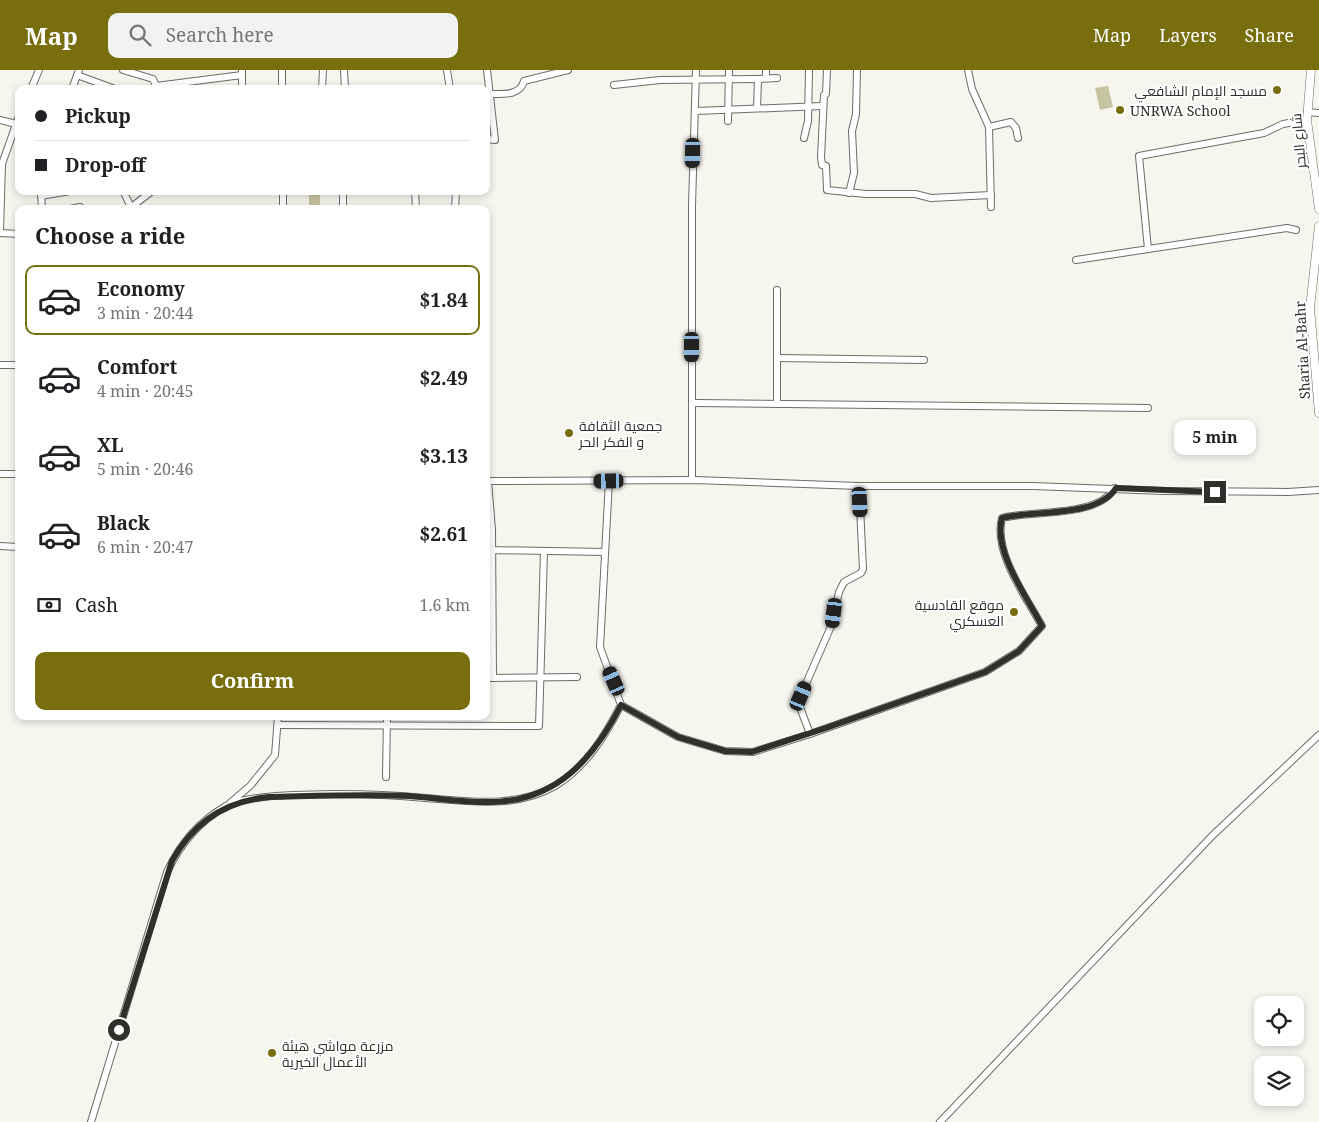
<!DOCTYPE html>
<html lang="en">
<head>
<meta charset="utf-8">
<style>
  :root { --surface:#fff; --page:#f2f2f2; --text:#202124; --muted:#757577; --line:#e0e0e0; --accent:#786e0d }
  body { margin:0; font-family:"Noto Serif",Cairo,serif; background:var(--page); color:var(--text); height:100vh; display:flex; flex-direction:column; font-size:19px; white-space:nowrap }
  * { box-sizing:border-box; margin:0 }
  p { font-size:16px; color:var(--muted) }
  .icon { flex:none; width:28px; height:28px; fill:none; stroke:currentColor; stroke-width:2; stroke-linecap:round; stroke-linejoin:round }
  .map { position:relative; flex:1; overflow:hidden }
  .details { position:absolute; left:15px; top:135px; width:475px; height:515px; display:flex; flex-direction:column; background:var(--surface); border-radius:10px; box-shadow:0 2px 8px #0003 }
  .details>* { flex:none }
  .hud { position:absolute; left:15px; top:15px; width:475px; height:110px; border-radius:10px; box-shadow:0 2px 8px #0003; display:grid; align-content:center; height:110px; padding:0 20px; background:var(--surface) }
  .fabs { position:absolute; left:1254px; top:926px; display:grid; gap:10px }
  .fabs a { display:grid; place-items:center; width:50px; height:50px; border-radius:10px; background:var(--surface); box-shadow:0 2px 8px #0003; font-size:25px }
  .end { position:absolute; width:22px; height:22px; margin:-11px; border:6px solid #2f2f2c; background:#fff; box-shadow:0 0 0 2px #fff }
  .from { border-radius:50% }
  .bubble { position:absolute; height:35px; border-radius:10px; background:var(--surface); box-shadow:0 2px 8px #0003; font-size:16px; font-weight:700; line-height:35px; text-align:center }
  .car { position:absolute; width:15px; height:30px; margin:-15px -8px; border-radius:6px; box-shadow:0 0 4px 1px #0007; background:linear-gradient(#222 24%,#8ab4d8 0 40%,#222 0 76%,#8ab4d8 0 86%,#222 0) }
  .hud b { display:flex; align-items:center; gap:18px; height:48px; font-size:19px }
  .hud b+b { border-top:1px solid var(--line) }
  .hud i { width:12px; height:12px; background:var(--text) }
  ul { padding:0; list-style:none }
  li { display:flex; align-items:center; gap:15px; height:70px; margin:0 10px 8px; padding:0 10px; border:2px solid transparent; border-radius:10px }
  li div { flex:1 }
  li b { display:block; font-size:19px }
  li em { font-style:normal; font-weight:700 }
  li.current { border-color:var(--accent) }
  li>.icon { width:45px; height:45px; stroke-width:1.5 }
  h2 { padding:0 20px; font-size:22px; line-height:60px }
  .pay { display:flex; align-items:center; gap:12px; height:55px; padding:0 20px; font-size:19px }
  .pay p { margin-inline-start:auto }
  .cta { display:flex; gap:10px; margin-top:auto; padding:10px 20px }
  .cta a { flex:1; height:58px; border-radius:10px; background:var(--accent); color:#fff; font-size:20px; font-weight:700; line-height:58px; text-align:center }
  header { display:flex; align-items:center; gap:30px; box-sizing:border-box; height:70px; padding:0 25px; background:var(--accent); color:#fff }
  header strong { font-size:24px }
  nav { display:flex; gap:28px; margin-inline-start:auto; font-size:18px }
  .search { width:350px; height:45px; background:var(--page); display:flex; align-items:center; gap:12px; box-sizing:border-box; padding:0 18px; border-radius:10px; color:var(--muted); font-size:19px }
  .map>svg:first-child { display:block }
</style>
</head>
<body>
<header>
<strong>Map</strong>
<div class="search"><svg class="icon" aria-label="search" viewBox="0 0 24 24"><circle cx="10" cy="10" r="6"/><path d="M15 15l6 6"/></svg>Search here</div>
<nav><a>Map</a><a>Layers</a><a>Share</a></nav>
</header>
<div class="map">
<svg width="1319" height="1052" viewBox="0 0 1319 1052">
  <rect width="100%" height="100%" fill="#f6f5ee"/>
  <g fill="#c7c4a1">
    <polygon points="1108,16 1113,37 1100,40 1095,18"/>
    <rect x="309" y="124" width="11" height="15"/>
  </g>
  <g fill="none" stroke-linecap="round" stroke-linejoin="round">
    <defs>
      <g id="minor">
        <polyline points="123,0 153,9 156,16"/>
        <polyline points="344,0 345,19"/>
        <polyline points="447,0 450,19"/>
        <polyline points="827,0 826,24 824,25 821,87 822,95 826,96 827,120 866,124 915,124 931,128 991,125"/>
        <polyline points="968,0 972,19 989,57 1011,52 1016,58 1018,68"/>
        <polyline points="77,5 115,19"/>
        <polyline points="766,8 766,0"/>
        <polyline points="614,15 660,10 758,9"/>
        <polyline points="31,19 39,0"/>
        <polyline points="72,19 79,0"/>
        <polyline points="153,19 156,16 242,5"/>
        <polyline points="242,19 242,0"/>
        <polyline points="282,19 282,0"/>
        <polyline points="322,19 323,0"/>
        <path d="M491,24C503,24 520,26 524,11L568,0"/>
        <polyline points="757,38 758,9 777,8"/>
        <polyline points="696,41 822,36"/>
        <polyline points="1307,42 1319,43"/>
        <polyline points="0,50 16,54"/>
        <polyline points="728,51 729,0"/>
        <polyline points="989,57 991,137"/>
        <polyline points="804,68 808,51 809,0"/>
        <polyline points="486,69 495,70 487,0"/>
        <polyline points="123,121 132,139"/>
        <polyline points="343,121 343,139"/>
        <polyline points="415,121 416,139"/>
        <polyline points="41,122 42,139"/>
        <polyline points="849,123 854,103 852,61 856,44 857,0"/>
        <polyline points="41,126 70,121"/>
        <polyline points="70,139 80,137"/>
        <polyline points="129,139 152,121"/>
        <polyline points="283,139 283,121"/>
        <polyline points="455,139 456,121"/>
        <polyline points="0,162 2,94 19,46"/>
        <polyline points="0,163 19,164"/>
        <polyline points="1148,179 1139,86 1264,63 1283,54 1307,50"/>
        <polyline points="1076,190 1287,158 1296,160"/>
        <polyline points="777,220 777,334"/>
        <polyline points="777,288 924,290"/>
        <polyline points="0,295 19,295"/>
        <polyline points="695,333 1148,338"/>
        <polyline points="0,404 19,404"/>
        <polyline points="692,410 692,136 696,0"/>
        <polyline points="486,411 695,410 859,416 1033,416 1164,421 1288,422 1319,420"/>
        <polyline points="488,411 492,460 493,608"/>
        <polyline points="0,476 19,477"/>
        <polyline points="486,480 605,482"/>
        <polyline points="486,608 577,607"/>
        <path d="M621,635L678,667L725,681L753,682L810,664L985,602L1019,581L1042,556C1026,527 993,482 1002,448C1033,440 1097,448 1115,418"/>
        <polyline points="278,655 539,656 544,481"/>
        <polyline points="810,664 798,632 832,554 839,522 844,512 861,503 863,499 859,416"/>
        <polyline points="386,707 387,646"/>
        <polyline points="230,733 250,716 275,685 278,646"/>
        <path d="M91,1052L167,802C180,774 198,752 226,736C259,719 385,724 425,728C468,731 515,739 555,716C586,697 605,666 621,635L600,577L609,411"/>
        <polyline points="940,1052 1212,766 1319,665"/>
      </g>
      <g id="major">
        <polyline points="1311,0 1307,50 1319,139"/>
        <polyline points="1319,156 1310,238 1319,343"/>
      </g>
    </defs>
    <use href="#minor" stroke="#6d6c66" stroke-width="8"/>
    <use href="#major" stroke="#6d6c66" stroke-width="9"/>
    <use href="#minor" stroke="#fff" stroke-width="6"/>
    <use href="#major" stroke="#fff" stroke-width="8"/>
  </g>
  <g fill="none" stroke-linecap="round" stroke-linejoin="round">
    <path stroke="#2f2f2c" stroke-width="6" d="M119,960L172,791C193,753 225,731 269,727C316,726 362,724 409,726C437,728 465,733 492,732C557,731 594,688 621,635L678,667L725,681L752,682L826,658L985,602L1019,581L1042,556C1027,527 993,482 1002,448C1033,440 1097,448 1116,418L1215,422"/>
  </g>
  <g fill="#786e0d" stroke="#fff" stroke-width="2">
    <circle cx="1277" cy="20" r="5"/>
    <circle cx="1120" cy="40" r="5"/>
    <circle cx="569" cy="363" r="5"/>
    <circle cx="1014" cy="542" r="5"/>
    <circle cx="272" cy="983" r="5"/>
  </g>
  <g text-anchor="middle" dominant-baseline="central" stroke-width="4" stroke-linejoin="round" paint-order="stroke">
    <g font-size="14" fill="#2f2f2c" stroke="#fff" text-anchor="start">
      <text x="1267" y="20" text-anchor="end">مسجد الإمام الشافعي</text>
      <text x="1130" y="40">UNRWA School</text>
      <text x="579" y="355">جمعية الثقافة<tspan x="579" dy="16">و الفكر الحر</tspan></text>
      <text x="1004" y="534" text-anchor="end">موقع القادسية<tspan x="1004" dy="16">العسكري</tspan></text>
      <text x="282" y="975">مزرعة مواشي هيئة<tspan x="282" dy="16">الأعمال الخيرية</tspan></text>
    </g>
    <g font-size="14" fill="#2f2f2c" stroke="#fff">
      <text transform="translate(1298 71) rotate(-95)">شارع البحر</text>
      <text transform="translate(1302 280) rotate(-93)">Sharia Al-Bahr</text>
    </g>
  </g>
</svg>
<div class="fabs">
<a><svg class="icon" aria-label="locate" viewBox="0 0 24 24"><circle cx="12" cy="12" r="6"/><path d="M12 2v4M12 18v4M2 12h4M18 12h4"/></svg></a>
<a><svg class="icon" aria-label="layers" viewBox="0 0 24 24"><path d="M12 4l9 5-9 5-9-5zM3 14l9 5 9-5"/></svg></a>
</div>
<i class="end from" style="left:119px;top:960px"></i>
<i class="end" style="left:1215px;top:422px"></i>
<div class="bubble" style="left:1174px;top:350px;width:82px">5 min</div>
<i class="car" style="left:693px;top:83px;rotate:181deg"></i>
<i class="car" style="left:692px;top:277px;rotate:180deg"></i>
<i class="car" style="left:609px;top:411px;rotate:269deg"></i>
<i class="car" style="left:860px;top:432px;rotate:177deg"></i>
<i class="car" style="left:834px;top:543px;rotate:187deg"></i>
<i class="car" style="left:614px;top:611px;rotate:336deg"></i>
<i class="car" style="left:801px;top:626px;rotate:23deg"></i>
<div class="hud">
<b><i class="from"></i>Pickup</b>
<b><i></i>Drop-off</b>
</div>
<section class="details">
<h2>Choose a ride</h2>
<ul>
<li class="current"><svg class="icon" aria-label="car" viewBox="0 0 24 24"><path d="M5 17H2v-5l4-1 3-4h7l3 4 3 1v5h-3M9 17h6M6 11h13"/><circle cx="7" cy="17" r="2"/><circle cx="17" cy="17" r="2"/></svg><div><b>Economy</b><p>3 min · 20:44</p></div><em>$1.84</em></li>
<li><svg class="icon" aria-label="car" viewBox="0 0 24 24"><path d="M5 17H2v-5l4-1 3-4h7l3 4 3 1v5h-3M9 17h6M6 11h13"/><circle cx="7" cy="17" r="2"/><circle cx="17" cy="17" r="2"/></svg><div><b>Comfort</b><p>4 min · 20:45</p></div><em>$2.49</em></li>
<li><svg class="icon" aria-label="car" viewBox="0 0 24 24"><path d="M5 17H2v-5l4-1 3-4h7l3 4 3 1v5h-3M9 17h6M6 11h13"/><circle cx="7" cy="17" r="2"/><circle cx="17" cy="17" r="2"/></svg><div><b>XL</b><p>5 min · 20:46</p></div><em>$3.13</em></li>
<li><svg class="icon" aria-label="car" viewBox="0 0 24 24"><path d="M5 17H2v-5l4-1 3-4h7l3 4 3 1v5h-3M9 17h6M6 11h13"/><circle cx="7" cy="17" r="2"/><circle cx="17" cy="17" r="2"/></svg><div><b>Black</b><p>6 min · 20:47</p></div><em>$2.61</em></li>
</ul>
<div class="pay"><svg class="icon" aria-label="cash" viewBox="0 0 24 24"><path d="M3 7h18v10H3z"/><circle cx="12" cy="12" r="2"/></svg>Cash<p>1.6 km</p></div>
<div class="cta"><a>Confirm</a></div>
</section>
</div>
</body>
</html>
